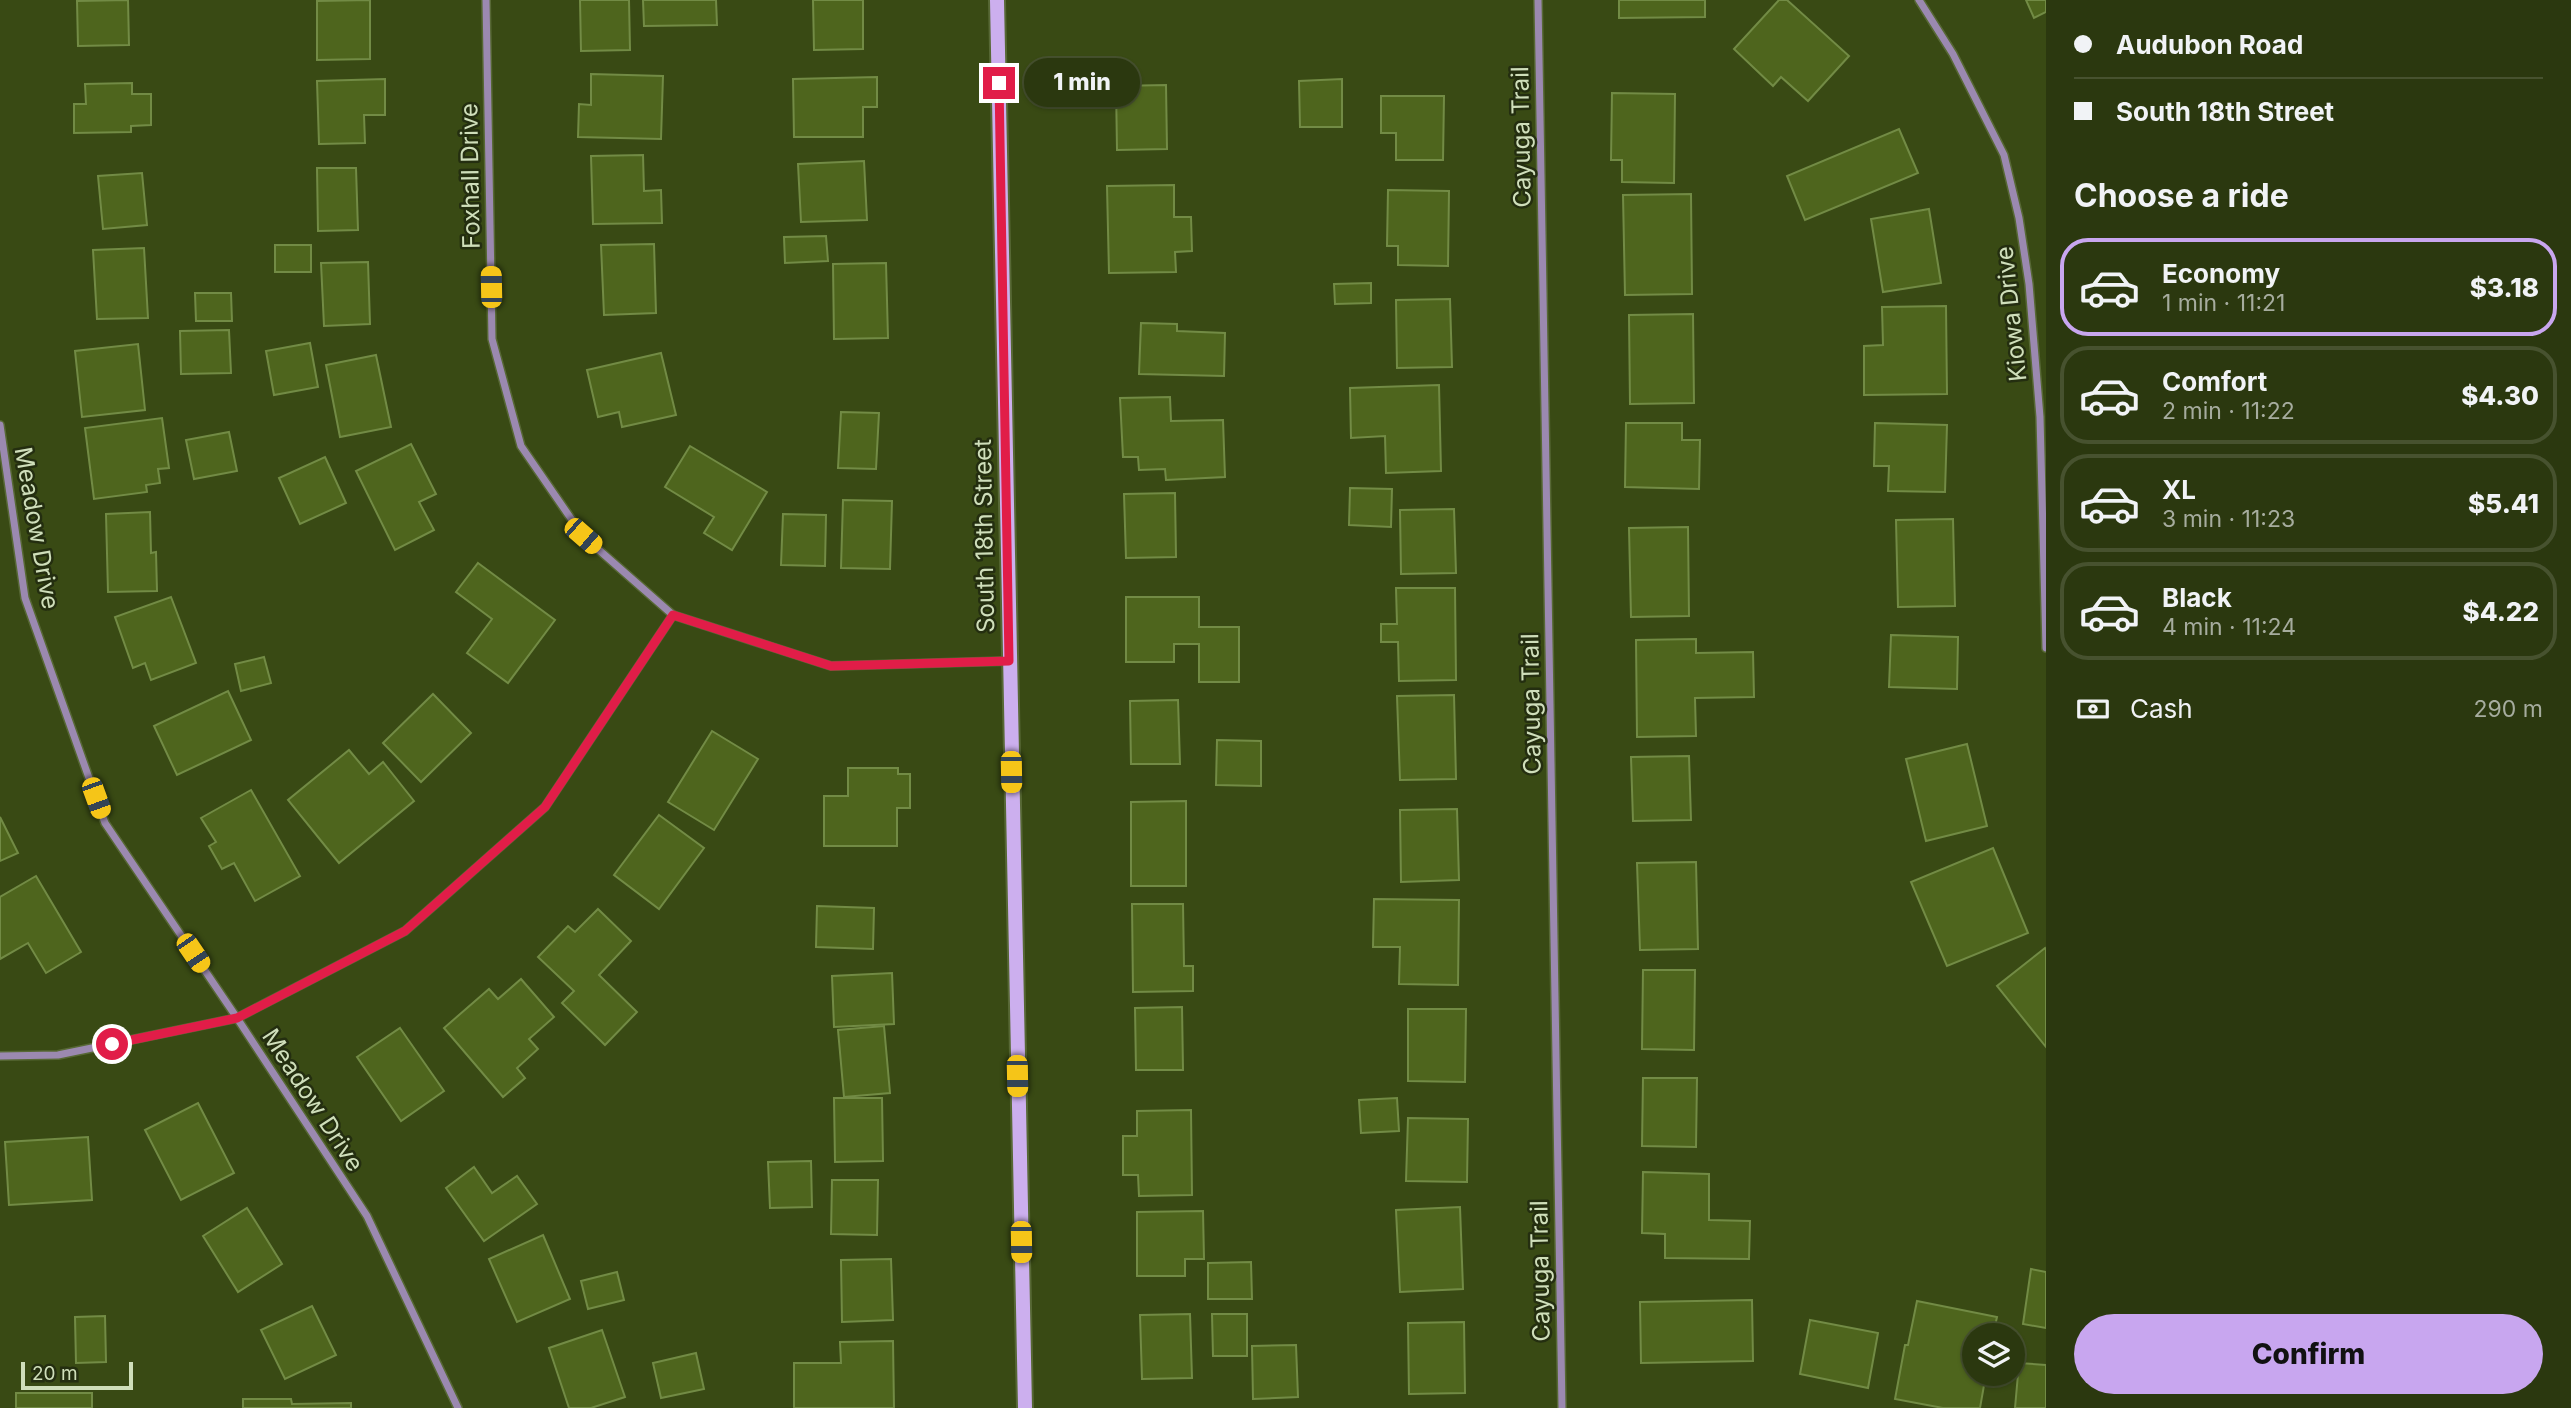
<!DOCTYPE html>
<html lang="en">
<head>
<meta charset="utf-8">
<style>
  :root { --surface:#2b380f; --page:#333f18; --text:#f1f3f6; --muted:#a6ac9e; --line:#47522f; --accent:#c8a6ef }
  body { margin:0; font-family:Inter,sans-serif; background:var(--page); color:var(--text); height:100vh; display:flex; flex-direction:column; font-size:26px; white-space:nowrap }
  * { box-sizing:border-box; margin:0 }
  p { font-size:23px; color:var(--muted) }
  .icon { flex:none; width:38px; height:38px; fill:none; stroke:currentColor; stroke-width:2; stroke-linecap:round; stroke-linejoin:round }
  .map { position:relative; flex:1; overflow:hidden }
  .side { display:flex; flex-direction:column; background:var(--surface); width:525px }
  .side>* { flex:none }
  .guide { display:grid; align-content:center; height:154px; padding:0 28px; background:var(--surface) }
  .tools { position:absolute; left:1962px; top:1323px; display:grid; gap:14px }
  .tools a { display:grid; place-items:center; width:63px; height:63px; border-radius:50%; background:var(--surface); box-shadow:0 2px 5px #0004,0 0 0 2px var(--line); font-size:35px }
  .scale { position:absolute; left:21px; bottom:18px; width:112px; box-sizing:border-box; padding-left:7px; border:4px solid #cfdeba; border-top:0; font-size:19px; line-height:24px; white-space:nowrap; color:#cfdeba; -webkit-text-stroke:5px #242e10; paint-order:stroke }
  .end { position:absolute; width:32px; height:32px; margin:-16px; border:9px solid #e11d48; background:#fff; box-shadow:0 0 0 4px #fff }
  .from { border-radius:50% }
  .bubble { position:absolute; height:49px; border-radius:24px; background:var(--surface); box-shadow:0 2px 5px #0004,0 0 0 2px var(--line); font-size:23px; font-weight:800; line-height:49px; text-align:center }
  .car { position:absolute; width:21px; height:42px; margin:-21px -10px; border-radius:9px; box-shadow:0 0 5px 2px #0007; background:linear-gradient(#f5c518 24%,#345 0 40%,#f5c518 0 76%,#345 0 86%,#f5c518 0) }
  .guide b { display:flex; align-items:center; gap:24px; height:66px; font-size:26px }
  .guide b+b { border-top:2px solid var(--line) }
  .guide i { width:18px; height:18px; background:var(--text) }
  ul { padding:0; list-style:none }
  li { display:flex; align-items:center; gap:21px; height:98px; margin:0 14px 10px; padding:0 14px; border:4px solid var(--line); border-radius:28px }
  li div { flex:1 }
  li b { display:block; font-size:26px }
  li em { font-style:normal; font-weight:800 }
  li.on { border-color:var(--accent) }
  li>.icon { width:63px; height:63px; stroke-width:1.5 }
  h2 { padding:0 28px; font-size:32px; line-height:84px }
  .pay { display:flex; align-items:center; gap:18px; height:77px; padding:0 28px; font-size:26px }
  .pay p { margin-inline-start:auto }
  .button { display:flex; gap:14px; margin-top:auto; padding:14px 28px }
  .button a { flex:1; height:80px; border-radius:42px; background:var(--accent); color:#111; font-size:28px; font-weight:800; line-height:80px; text-align:center }
  main { display:flex; flex:1; min-height:0 }
  .map>svg:first-child { display:block }
</style>
</head>
<body>
<main>
<div class="map">
<svg width="2046" height="1408" viewBox="0 0 2046 1408">
  <rect width="100%" height="100%" fill="#394a14"/>
  <g fill="#4e651d" stroke="#728b45" stroke-width="2">
    <polygon points="128,0 129,45 78,46 77,1"/>
    <polygon points="370,0 370,59 317,60 317,1"/>
    <polygon points="580,0 629,0 630,50 581,51"/>
    <polygon points="643,0 716,0 717,25 644,26"/>
    <polygon points="813,0 863,0 863,49 814,50"/>
    <polygon points="1619,0 1705,0 1705,17 1619,18"/>
    <polygon points="1779,0 1787,0 1849,56 1808,101 1781,77 1773,86 1734,49"/>
    <polygon points="2026,0 2046,0 2046,12 2034,18"/>
    <polygon points="591,74 663,76 661,139 578,137 579,104 591,105"/>
    <polygon points="877,77 877,107 863,107 863,137 794,137 793,79"/>
    <polygon points="385,79 385,115 364,115 365,143 319,144 317,81"/>
    <polygon points="1342,79 1342,127 1300,127 1299,81"/>
    <polygon points="132,83 132,94 151,94 151,125 131,126 131,132 74,133 74,104 86,104 85,84"/>
    <polygon points="1166,85 1167,149 1117,150 1116,86"/>
    <polygon points="1612,93 1675,94 1674,183 1622,182 1622,160 1611,160"/>
    <polygon points="1381,96 1444,96 1443,160 1396,160 1396,133 1381,133"/>
    <polygon points="1899,129 1918,173 1805,220 1787,176"/>
    <polygon points="643,155 644,191 661,190 662,223 593,224 591,156"/>
    <polygon points="864,161 867,220 801,222 798,164"/>
    <polygon points="317,168 356,168 358,230 318,231"/>
    <polygon points="142,173 147,225 103,229 98,176"/>
    <polygon points="1174,185 1174,217 1191,217 1192,251 1175,252 1176,272 1109,273 1107,186"/>
    <polygon points="1388,190 1449,191 1448,266 1398,265 1398,246 1387,246"/>
    <polygon points="1691,194 1692,294 1625,295 1623,195"/>
    <polygon points="1929,209 1941,283 1883,292 1871,219"/>
    <polygon points="826,236 828,261 785,263 784,237"/>
    <polygon points="654,244 656,313 604,315 601,245"/>
    <rect x="275" y="245" width="36" height="27"/>
    <polygon points="144,248 148,318 97,319 93,250"/>
    <polygon points="368,262 370,324 324,326 321,263"/>
    <polygon points="886,263 888,338 834,339 833,264"/>
    <polygon points="1371,283 1371,303 1335,304 1334,284"/>
    <polygon points="195,293 231,293 232,321 196,321"/>
    <polygon points="1450,299 1452,367 1397,368 1396,300"/>
    <polygon points="1946,306 1947,394 1864,395 1864,346 1883,345 1882,307"/>
    <polygon points="1693,314 1694,403 1630,404 1629,315"/>
    <polygon points="1141,323 1177,324 1177,331 1225,333 1224,376 1139,374"/>
    <polygon points="229,330 231,373 181,374 180,331"/>
    <polygon points="310,343 318,387 274,395 266,351"/>
    <polygon points="138,344 145,410 82,417 75,351"/>
    <polygon points="661,353 676,415 622,427 619,412 598,417 587,370"/>
    <polygon points="376,355 391,427 340,437 326,365"/>
    <polygon points="1439,385 1441,471 1386,473 1385,436 1351,438 1350,388"/>
    <polygon points="1170,397 1171,421 1223,420 1225,477 1166,480 1165,469 1139,470 1138,457 1123,457 1120,398"/>
    <polygon points="841,412 879,413 876,469 838,468"/>
    <polygon points="162,418 169,468 158,469 160,483 146,485 147,492 94,499 85,428"/>
    <polygon points="1626,423 1682,423 1682,440 1700,440 1699,489 1625,487"/>
    <polygon points="1875,423 1947,425 1945,492 1888,491 1889,466 1874,466"/>
    <polygon points="229,432 237,471 194,479 186,440"/>
    <polygon points="411,444 436,494 419,502 434,530 395,550 356,471"/>
    <polygon points="690,446 767,492 732,550 704,533 714,517 665,487"/>
    <polygon points="325,457 346,503 300,524 279,478"/>
    <polygon points="1350,488 1392,489 1391,527 1349,525"/>
    <polygon points="1175,493 1176,557 1126,558 1124,494"/>
    <polygon points="843,500 892,501 890,569 841,568"/>
    <polygon points="1454,509 1456,573 1401,574 1400,510"/>
    <polygon points="150,512 151,553 156,552 157,591 108,592 106,514"/>
    <polygon points="783,514 826,515 825,566 781,565"/>
    <polygon points="1953,519 1955,606 1898,607 1896,520"/>
    <polygon points="1688,527 1689,616 1631,617 1629,528"/>
    <polygon points="478,563 555,620 508,683 467,653 492,619 456,592"/>
    <polygon points="1396,588 1455,588 1456,680 1399,681 1398,642 1381,642 1381,624 1397,624"/>
    <polygon points="171,597 196,663 151,680 145,663 133,668 115,617"/>
    <polygon points="1126,597 1199,597 1199,627 1239,627 1239,682 1199,682 1199,644 1174,644 1174,662 1126,662"/>
    <polygon points="1891,635 1958,637 1957,689 1889,687"/>
    <polygon points="1696,639 1696,653 1753,652 1754,697 1695,698 1696,736 1637,737 1636,640"/>
    <polygon points="264,657 271,683 241,691 235,664"/>
    <polygon points="228,691 251,740 177,775 154,726"/>
    <polygon points="433,694 471,733 421,782 383,743"/>
    <polygon points="1454,695 1456,779 1400,780 1397,696"/>
    <polygon points="1178,700 1180,764 1131,764 1130,701"/>
    <polygon points="712,731 758,759 714,830 668,802"/>
    <polygon points="1217,740 1261,741 1261,786 1216,785"/>
    <polygon points="1967,744 1987,826 1926,841 1906,759"/>
    <polygon points="349,750 369,774 383,762 414,801 339,863 288,800"/>
    <polygon points="1689,756 1691,820 1633,821 1631,757"/>
    <polygon points="848,768 898,768 898,774 910,774 910,808 897,808 897,846 824,846 824,796 848,796"/>
    <polygon points="251,790 300,876 255,901 234,863 222,869 209,846 216,842 201,818"/>
    <polygon points="1186,801 1186,886 1131,886 1131,802"/>
    <polygon points="1457,809 1459,880 1401,882 1400,810"/>
    <polygon points="659,815 704,848 659,909 614,875"/>
    <polygon points="0,817 18,853 0,861"/>
    <polygon points="1993,848 2028,933 1947,966 1911,882"/>
    <polygon points="1696,862 1698,949 1640,950 1637,863"/>
    <polygon points="36,876 81,952 46,973 28,943 0,959 0,897"/>
    <polygon points="1374,899 1459,900 1458,985 1399,984 1400,947 1373,947"/>
    <polygon points="1132,904 1183,904 1184,966 1193,966 1193,991 1133,992"/>
    <polygon points="817,906 874,908 873,949 816,947"/>
    <polygon points="598,909 631,941 599,975 637,1012 605,1045 562,1003 574,991 538,957 568,926 575,932"/>
    <polygon points="2045,948 2046,950 2046,1047 1997,986"/>
    <polygon points="1643,970 1695,970 1694,1050 1642,1049"/>
    <polygon points="892,973 894,1024 834,1027 832,976"/>
    <polygon points="521,979 554,1017 529,1039 538,1049 517,1068 525,1078 503,1097 444,1028 489,989 498,999"/>
    <polygon points="1182,1007 1183,1070 1136,1070 1135,1008"/>
    <polygon points="1408,1009 1466,1009 1465,1082 1408,1081"/>
    <polygon points="884,1026 890,1093 844,1097 838,1030"/>
    <polygon points="400,1028 444,1091 401,1121 357,1057"/>
    <polygon points="1643,1078 1697,1078 1696,1147 1642,1146"/>
    <polygon points="834,1098 882,1098 883,1161 835,1162"/>
    <polygon points="1397,1098 1399,1131 1361,1133 1359,1100"/>
    <polygon points="198,1103 234,1173 181,1200 145,1130"/>
    <polygon points="1191,1110 1192,1195 1139,1196 1138,1175 1123,1175 1123,1136 1137,1136 1137,1111"/>
    <polygon points="1408,1118 1468,1119 1467,1182 1406,1181"/>
    <polygon points="88,1137 92,1200 9,1205 5,1142"/>
    <polygon points="811,1161 812,1207 770,1208 768,1162"/>
    <polygon points="474,1167 492,1193 517,1176 537,1204 484,1241 446,1188"/>
    <polygon points="1643,1172 1709,1174 1709,1220 1750,1221 1749,1259 1665,1258 1665,1234 1642,1233"/>
    <polygon points="832,1180 878,1180 877,1235 831,1234"/>
    <polygon points="1460,1207 1463,1289 1400,1292 1396,1210"/>
    <polygon points="247,1208 282,1264 238,1292 203,1236"/>
    <polygon points="1203,1211 1204,1259 1185,1259 1185,1276 1137,1276 1137,1212"/>
    <polygon points="543,1235 570,1299 517,1322 489,1259"/>
    <polygon points="891,1259 893,1320 842,1322 841,1260"/>
    <polygon points="1251,1262 1252,1299 1208,1299 1208,1263"/>
    <polygon points="2031,1269 2046,1272 2046,1328 2023,1324"/>
    <polygon points="617,1272 624,1300 588,1309 581,1281"/>
    <polygon points="1752,1300 1753,1361 1641,1363 1640,1302"/>
    <polygon points="1917,1301 1997,1317 1993,1335 1974,1335 1974,1374 1986,1374 1980,1408 1943,1408 1895,1399 1905,1345 1908,1345"/>
    <polygon points="312,1306 336,1355 285,1379 261,1330"/>
    <polygon points="1190,1314 1192,1378 1142,1379 1140,1315"/>
    <polygon points="1212,1314 1247,1314 1247,1356 1213,1356"/>
    <polygon points="105,1316 106,1362 76,1363 75,1317"/>
    <polygon points="1810,1320 1878,1333 1868,1388 1800,1374"/>
    <polygon points="1464,1322 1465,1393 1409,1394 1408,1323"/>
    <polygon points="602,1330 625,1397 591,1408 569,1408 549,1348"/>
    <polygon points="893,1341 894,1408 794,1408 794,1363 841,1363 840,1342"/>
    <polygon points="1296,1345 1298,1397 1253,1399 1252,1346"/>
    <polygon points="696,1353 704,1389 661,1398 653,1363"/>
    <polygon points="2019,1363 2046,1365 2046,1408 2015,1408"/>
    <rect x="16" y="1393" width="76" height="15"/>
    <polygon points="243,1399 291,1399 292,1404 351,1403 351,1408 243,1408"/>
  </g>
  <g fill="none" stroke-linecap="round" stroke-linejoin="round">
    <defs>
      <g id="minor">
        <polyline points="486,0 492,339 521,446 583,536 673,615 831,666 1009,661"/>
        <polyline points="1538,0 1562,1408"/>
        <polyline points="1919,0 1953,54 2004,155 2019,218 2029,284 2040,417 2046,648"/>
        <polyline points="0,425 25,598 105,823 237,1018 367,1216 458,1408"/>
        <polyline points="0,1056 58,1055 237,1018 405,931 545,807 673,615"/>
      </g>
      <polyline id="secondary" points="997,0 1025,1408"/>
    </defs>
    <use href="#minor" stroke="#576835" stroke-width="10"/>
    <use href="#secondary" stroke="#576835" stroke-width="18"/>
    <use href="#minor" stroke="#9b89b0" stroke-width="7"/>
    <use href="#secondary" stroke="#ccafee" stroke-width="14"/>
  </g>
  <g fill="none" stroke-linecap="round" stroke-linejoin="round">
    <polyline stroke="#e11d48" stroke-width="9" points="112,1044 237,1018 405,931 545,807 673,615 831,666 1009,661 999,83"/>
  </g>
  <g text-anchor="middle" dominant-baseline="central" stroke-width="5" stroke-linejoin="round" paint-order="stroke">
    <g font-size="24" fill="#cfdeba" stroke="#242e10">
      <text transform="translate(1521 137) rotate(-91)">Cayuga Trail</text>
      <text transform="translate(470 176) rotate(-91)">Foxhall Drive</text>
      <text transform="translate(2011 314) rotate(-96)">Kiowa Drive</text>
      <text transform="translate(37 528) rotate(80)">Meadow Drive</text>
      <text transform="translate(984 536) rotate(-91)">South 18th Street</text>
      <text transform="translate(1531 704) rotate(-91)">Cayuga Trail</text>
      <text transform="translate(313 1100) rotate(57)">Meadow Drive</text>
      <text transform="translate(1540 1271) rotate(-91)">Cayuga Trail</text>
    </g>
  </g>
</svg>
<div class="tools">
<a><svg class="icon" aria-label="layers" viewBox="0 0 24 24"><path d="M12 4l9 5-9 5-9-5zM3 14l9 5 9-5"/></svg></a>
</div>
<div class="scale">20 m</div>
<i class="end from" style="left:112px;top:1044px"></i>
<i class="end" style="left:999px;top:83px"></i>
<div class="bubble" style="left:1024px;top:58px;width:116px">1 min</div>
<i class="car" style="left:491px;top:287px;rotate:359deg"></i>
<i class="car" style="left:583px;top:536px;rotate:131deg"></i>
<i class="car" style="left:1011px;top:772px;rotate:179deg"></i>
<i class="car" style="left:96px;top:798px;rotate:160deg"></i>
<i class="car" style="left:193px;top:953px;rotate:146deg"></i>
<i class="car" style="left:1017px;top:1076px;rotate:179deg"></i>
<i class="car" style="left:1021px;top:1242px;rotate:179deg"></i>
</div>
<section class="side">
<div class="guide">
<b><i class="from"></i>Audubon Road</b>
<b><i></i>South 18th Street</b>
</div>
<h2>Choose a ride</h2>
<ul>
<li class="on"><svg class="icon" aria-label="car" viewBox="0 0 24 24"><path d="M5 17H2v-5l4-1 3-4h7l3 4 3 1v5h-3M9 17h6M6 11h13"/><circle cx="7" cy="17" r="2"/><circle cx="17" cy="17" r="2"/></svg><div><b>Economy</b><p>1 min · 11:21</p></div><em>$3.18</em></li>
<li><svg class="icon" aria-label="car" viewBox="0 0 24 24"><path d="M5 17H2v-5l4-1 3-4h7l3 4 3 1v5h-3M9 17h6M6 11h13"/><circle cx="7" cy="17" r="2"/><circle cx="17" cy="17" r="2"/></svg><div><b>Comfort</b><p>2 min · 11:22</p></div><em>$4.30</em></li>
<li><svg class="icon" aria-label="car" viewBox="0 0 24 24"><path d="M5 17H2v-5l4-1 3-4h7l3 4 3 1v5h-3M9 17h6M6 11h13"/><circle cx="7" cy="17" r="2"/><circle cx="17" cy="17" r="2"/></svg><div><b>XL</b><p>3 min · 11:23</p></div><em>$5.41</em></li>
<li><svg class="icon" aria-label="car" viewBox="0 0 24 24"><path d="M5 17H2v-5l4-1 3-4h7l3 4 3 1v5h-3M9 17h6M6 11h13"/><circle cx="7" cy="17" r="2"/><circle cx="17" cy="17" r="2"/></svg><div><b>Black</b><p>4 min · 11:24</p></div><em>$4.22</em></li>
</ul>
<div class="pay"><svg class="icon" aria-label="cash" viewBox="0 0 24 24"><path d="M3 7h18v10H3z"/><circle cx="12" cy="12" r="2"/></svg>Cash<p>290 m</p></div>
<div class="button"><a>Confirm</a></div>
</section>
</main>
</body>
</html>
